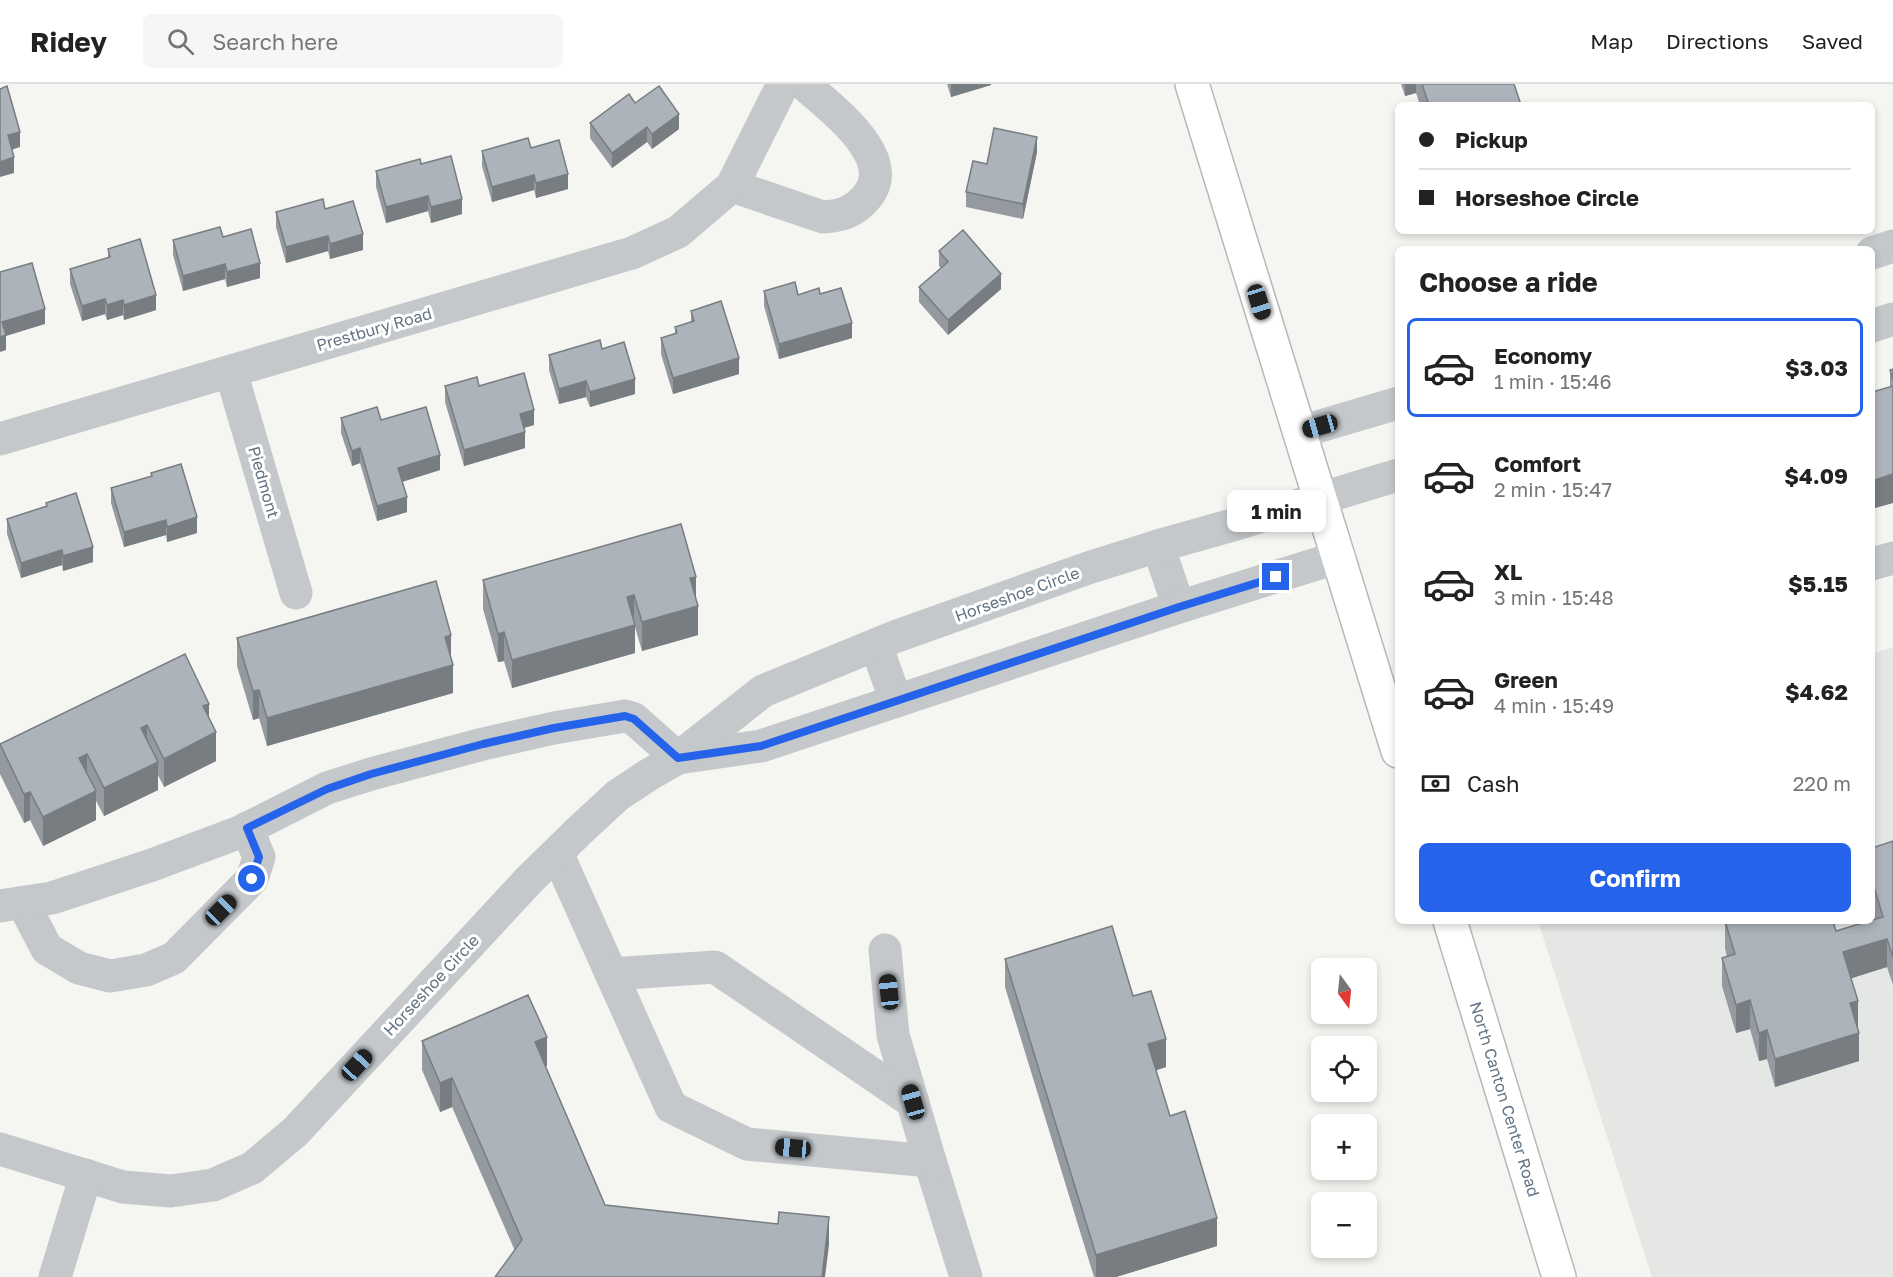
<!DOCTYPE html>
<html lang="en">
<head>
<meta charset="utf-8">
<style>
  :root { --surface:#fff; --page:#f6f6f6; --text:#222; --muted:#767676; --line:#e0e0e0; --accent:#2563eb }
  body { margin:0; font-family:"Golos Text",sans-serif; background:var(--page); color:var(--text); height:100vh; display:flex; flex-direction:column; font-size:22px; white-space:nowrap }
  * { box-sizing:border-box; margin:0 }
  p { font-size:20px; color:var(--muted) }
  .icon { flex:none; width:33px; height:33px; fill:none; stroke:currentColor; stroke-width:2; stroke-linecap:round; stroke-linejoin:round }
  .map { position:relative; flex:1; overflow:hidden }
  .drawer { position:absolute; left:1395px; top:162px; width:480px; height:678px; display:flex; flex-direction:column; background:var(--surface); border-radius:9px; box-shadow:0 3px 9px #0003 }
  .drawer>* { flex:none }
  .top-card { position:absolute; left:1395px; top:18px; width:480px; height:132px; border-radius:9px; box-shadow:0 3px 9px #0003; display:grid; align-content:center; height:132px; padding:0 24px; background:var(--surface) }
  .needle { width:39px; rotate:165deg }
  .controls { position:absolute; left:1311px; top:874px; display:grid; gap:12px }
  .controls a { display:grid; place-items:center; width:66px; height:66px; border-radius:9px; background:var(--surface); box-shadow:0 3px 9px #0003; font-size:30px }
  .end { position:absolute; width:27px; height:27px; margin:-14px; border:8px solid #2563eb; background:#fff; box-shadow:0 0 0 3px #fff }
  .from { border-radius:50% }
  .bubble { position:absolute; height:42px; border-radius:9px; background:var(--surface); box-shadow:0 3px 9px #0003; font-size:20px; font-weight:700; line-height:42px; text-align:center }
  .car { position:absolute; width:18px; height:36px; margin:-18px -9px; border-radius:8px; box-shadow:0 0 4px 2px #0007; background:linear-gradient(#222 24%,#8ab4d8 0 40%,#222 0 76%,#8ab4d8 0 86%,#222 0) }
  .top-card b { display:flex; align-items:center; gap:21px; height:57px; font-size:22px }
  .top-card b+b { border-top:2px solid var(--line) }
  .top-card i { width:15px; height:15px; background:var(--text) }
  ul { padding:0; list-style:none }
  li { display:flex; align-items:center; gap:18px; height:99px; margin:0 12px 9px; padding:0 12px; border:3px solid transparent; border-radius:9px }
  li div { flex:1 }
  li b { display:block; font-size:22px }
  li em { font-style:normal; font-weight:700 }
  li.selected { border-color:var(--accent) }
  li>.icon { width:54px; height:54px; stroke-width:1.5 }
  h2 { padding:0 24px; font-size:27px; line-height:72px }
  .pay { display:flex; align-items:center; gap:15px; height:66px; padding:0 24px; font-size:22px }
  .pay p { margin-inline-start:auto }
  .action { display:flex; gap:12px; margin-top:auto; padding:12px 24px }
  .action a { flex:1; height:69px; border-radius:9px; background:var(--accent); color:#fff; font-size:24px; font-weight:700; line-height:69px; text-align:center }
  header { display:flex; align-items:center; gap:36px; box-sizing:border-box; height:84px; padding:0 30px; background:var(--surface); border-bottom:2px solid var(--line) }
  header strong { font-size:28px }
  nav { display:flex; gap:33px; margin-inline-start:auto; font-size:21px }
  .search { width:420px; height:54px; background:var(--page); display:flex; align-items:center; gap:15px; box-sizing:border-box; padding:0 21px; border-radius:9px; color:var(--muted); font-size:22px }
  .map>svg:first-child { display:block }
</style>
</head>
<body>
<header>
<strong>Ridey</strong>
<div class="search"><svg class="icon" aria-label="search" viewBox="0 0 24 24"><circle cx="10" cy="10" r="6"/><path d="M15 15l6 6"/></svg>Search here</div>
<nav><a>Map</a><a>Directions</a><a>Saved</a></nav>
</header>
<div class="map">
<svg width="1893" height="1193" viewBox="0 0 1893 1193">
  <rect width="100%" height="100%" fill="#f5f5f1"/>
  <polygon fill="#e5e7e4" points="1893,563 1893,1193 1652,1193 1538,837 1872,837 1872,570"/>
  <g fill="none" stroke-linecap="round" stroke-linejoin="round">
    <defs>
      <g id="major">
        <polyline points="1192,0 1398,667"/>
        <polyline points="1450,837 1559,1193"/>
      </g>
    </defs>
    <use href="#major" stroke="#b5b9bd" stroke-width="36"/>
    <g stroke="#c4c8cb" stroke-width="33">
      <path d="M732,102L823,133C841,132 853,128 865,115C902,75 831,25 804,0"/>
      <polyline points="1872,169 1893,162"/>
      <polyline points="1872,242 1893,235"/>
      <polyline points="231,288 296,509"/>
      <polyline points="1300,348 1398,319"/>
      <polyline points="0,355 632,169 678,148 732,102 783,0"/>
      <polyline points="1158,462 1179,523"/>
      <polyline points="1872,480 1893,474"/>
      <polyline points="876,561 896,617"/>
      <polyline points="557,769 671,1023 747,1060 930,1077 966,1193"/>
      <polyline points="23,819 47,865 79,884 110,892 146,886 174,874 252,795 259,773 247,744"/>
      <polyline points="0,822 52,814 152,781 240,748 327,704 371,690 483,660 554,644 625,632 634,635 678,674 761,662 1179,523 1339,473"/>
      <polyline points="885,866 893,951 930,1077"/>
      <polyline points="611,890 715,883 913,1018"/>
      <polyline points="0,1065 123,1103 171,1107 213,1101 252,1084 295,1048 529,796 579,747 618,711 650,690 678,674 763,607 897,552 1088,484 1158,462 1236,440 1398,391"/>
      <polyline points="55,1193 86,1091"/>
    </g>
    <use href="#major" stroke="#fff" stroke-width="33"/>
  </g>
  <g fill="#949aa0">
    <polygon points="947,0 991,0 991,1 951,13"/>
    <polygon points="1401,0 1514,0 1521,21 1420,21 1416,9 1405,12"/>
    <polygon points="635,19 679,45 652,65 647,58 612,84 590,54 590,39"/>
    <polygon points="531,64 568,105 536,114 534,106 492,118 482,82 482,67"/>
    <polygon points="1037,68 1023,135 966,123 966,108"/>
    <polygon points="421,80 462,130 431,139 428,127 386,139 376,103 376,87"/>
    <polygon points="325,125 363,166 330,175 328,167 286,179 276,143 276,128"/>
    <polygon points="223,153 260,194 227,203 225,195 183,207 173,171 173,156"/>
    <polygon points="108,165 156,226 124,236 123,231 107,236 105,230 82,237 70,200 70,185 108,174"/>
    <polygon points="939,167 1001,205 948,251 919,218 919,203 941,184 939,182"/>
    <polygon points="764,207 798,211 820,210 852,254 779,275 764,222"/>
    <polygon points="691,227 739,290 673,310 661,270 661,254 675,250 675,243 691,238"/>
    <polygon points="602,265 635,310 590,323 586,313 559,320 549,286 549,271"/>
    <polygon points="1893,285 1893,419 1890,303 1890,286"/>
    <polygon points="445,302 479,302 534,341 524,344 525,364 464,382 445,318"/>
    <polygon points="341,334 381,336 440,386 402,398 407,428 377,437 360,379 352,382 341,349"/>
    <polygon points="151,389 197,449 167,458 166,451 124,463 111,419 111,404 151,393"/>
    <polygon points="46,419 93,478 63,487 62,481 21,494 7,450 7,435 46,423"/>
    <polygon points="483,496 696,517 698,551 642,567 635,543 635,569 512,604 504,577 498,578 483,525"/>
    <polygon points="237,554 451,575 453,609 267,662 259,634 253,636 237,582"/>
    <polygon points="209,635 216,677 164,703 158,691 158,706 104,732 96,717 96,736 43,762 30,736 24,739 0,690 0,660"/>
    <polygon points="1893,757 1893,901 1887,883 1851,894 1858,945 1859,977 1775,1003 1767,975 1759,977 1750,945 1736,949 1722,902 1722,874 1727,873 1725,864 1725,837 1836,847 1875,835 1872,825 1872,764"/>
    <polygon points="1005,875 1133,912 1166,983 1156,986 1170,1032 1217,1162 1116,1193 1094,1193 1005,903"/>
    <polygon points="422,957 547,982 545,982 605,1121 829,1161 515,1167 452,1023 440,1028 422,986"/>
  </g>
  <g fill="#787d82">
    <polygon points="951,0 991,0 991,1 951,13"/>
    <polygon points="1405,0 1416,0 1416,9 1405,12"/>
    <polygon points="679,30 679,45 652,65 652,50"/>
    <polygon points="647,43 647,58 612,84 612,69"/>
    <polygon points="20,48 20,63 8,67 8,51"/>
    <polygon points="1037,53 1037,68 1023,135 1023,120"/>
    <polygon points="14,73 14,89 0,93 0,78"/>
    <polygon points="568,90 568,105 536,114 536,99"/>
    <polygon points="534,91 534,106 492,118 492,103"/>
    <polygon points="428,112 428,127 386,139 386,123"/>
    <polygon points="462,115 462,130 431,139 431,123"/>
    <polygon points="363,150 363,166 330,175 330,160"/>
    <polygon points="328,152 328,167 286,179 286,163"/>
    <polygon points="260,179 260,194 227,203 227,188"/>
    <polygon points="225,180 225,195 183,207 183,192"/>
    <polygon points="1001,190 1001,205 948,251 948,236"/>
    <polygon points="156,211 156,226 124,236 124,221"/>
    <polygon points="105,215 105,230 82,237 82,222"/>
    <polygon points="123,216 123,231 107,236 107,221"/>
    <polygon points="45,225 45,240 6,252 6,266 0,268 0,253 2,238"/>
    <polygon points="852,239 852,254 779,275 779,260"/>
    <polygon points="739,274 739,290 673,310 673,294"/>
    <polygon points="635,295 635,310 590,323 590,308"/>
    <polygon points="586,297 586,313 559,320 559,305"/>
    <polygon points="534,326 534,341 520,345 520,330"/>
    <polygon points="525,348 525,364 464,382 464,366"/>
    <polygon points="360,364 360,379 352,382 352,367"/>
    <polygon points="440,371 440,386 398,399 398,384"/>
    <polygon points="1893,390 1893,419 1872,425 1872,397"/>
    <polygon points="407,413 407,428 377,437 377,422"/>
    <polygon points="197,433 197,449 167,458 167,443"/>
    <polygon points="166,436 166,451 124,463 124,448"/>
    <polygon points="93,463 93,478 63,487 63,472"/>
    <polygon points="62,466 62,481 21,494 21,479"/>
    <polygon points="696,493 696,521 690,494"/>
    <polygon points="634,511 634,539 627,513"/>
    <polygon points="698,522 698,551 642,567 642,538"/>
    <polygon points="635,541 635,569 512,604 512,576"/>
    <polygon points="504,548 504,577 498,578 498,550"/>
    <polygon points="451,551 451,579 445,553"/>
    <polygon points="453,581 453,609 267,662 267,634"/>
    <polygon points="259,606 259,634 253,636 253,607"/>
    <polygon points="209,620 209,648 203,622"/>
    <polygon points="147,641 147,670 141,644"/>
    <polygon points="216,648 216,677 164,703 164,675"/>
    <polygon points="87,670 87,698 79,674"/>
    <polygon points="158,678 158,706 104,732 104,704"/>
    <polygon points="96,707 96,736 43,762 43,733"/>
    <polygon points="30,708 30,736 24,739 24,710"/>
    <polygon points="1887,855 1887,883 1843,897 1843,868"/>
    <polygon points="1750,916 1750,945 1736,949 1736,921"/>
    <polygon points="1858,917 1858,945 1850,919"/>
    <polygon points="1767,946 1767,975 1759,977 1759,949"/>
    <polygon points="1859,949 1859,977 1775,1003 1775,975"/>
    <polygon points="547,953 547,982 535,987 535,958"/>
    <polygon points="1166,955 1166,983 1148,989 1148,960"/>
    <polygon points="452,994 452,1023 440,1028 440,999"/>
    <polygon points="829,1133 829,1161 825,1193 822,1193"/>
    <polygon points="1217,1134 1217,1162 1116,1193 1096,1193 1096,1171"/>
  </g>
  <g fill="#acb3ba" stroke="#787d82" stroke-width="1.5">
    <polygon points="1422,0 1514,0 1521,21 1429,21"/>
    <polygon points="7,2 20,48 8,51 14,73 0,78 0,5"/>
    <polygon points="659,2 679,30 652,50 647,43 612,69 590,39 629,10 635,19"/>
    <polygon points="994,44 1037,53 1023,120 966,108 973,77 987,80"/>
    <polygon points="528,54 531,64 559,56 568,90 536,99 534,91 492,103 482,67"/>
    <polygon points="451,72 462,115 431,123 428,112 386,123 376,87 420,75 421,80"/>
    <polygon points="323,115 325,125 353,117 363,150 330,160 328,152 286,163 276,128"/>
    <polygon points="220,143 223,153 251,145 260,179 227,188 225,180 183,192 173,156"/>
    <polygon points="963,146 1001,190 948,236 919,203 948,178 939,167"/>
    <polygon points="140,155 156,211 124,221 123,216 107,221 105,215 82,222 70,185 110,173 108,165"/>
    <polygon points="32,179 45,225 2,238 6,251 0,253 0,188"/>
    <polygon points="795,198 798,211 819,204 820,210 841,204 852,239 779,260 764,207"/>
    <polygon points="721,217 739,274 673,294 661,254 677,249 675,243 694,237 691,227"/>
    <polygon points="600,256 602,265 624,258 635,295 590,308 586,297 559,305 549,271"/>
    <polygon points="1893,285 1893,296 1890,286"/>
    <polygon points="524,289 534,326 520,330 525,348 464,366 445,302 477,293 479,302"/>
    <polygon points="1893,302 1893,390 1872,397 1872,308"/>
    <polygon points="377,323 381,336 426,323 440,371 398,384 407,413 377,422 360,364 352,367 341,334"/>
    <polygon points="181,380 197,433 167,443 166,436 124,448 111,404 152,392 151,389"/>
    <polygon points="76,409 93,463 63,472 62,466 21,479 7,435 47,422 46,419"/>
    <polygon points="681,440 696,493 690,494 698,522 642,538 634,511 627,513 635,541 512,576 504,548 498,550 483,496"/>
    <polygon points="436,497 451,551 445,553 453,581 267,634 259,606 253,607 237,554"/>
    <polygon points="185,570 209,620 203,622 216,648 164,675 147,641 141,644 158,678 104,704 87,670 79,674 96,707 43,733 30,708 24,710 0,660"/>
    <polygon points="1893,757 1893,873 1887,855 1843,868 1858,917 1850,919 1859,949 1775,975 1767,946 1759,949 1750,916 1736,921 1722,874 1735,870 1725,837 1833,837 1836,847 1869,837 1872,837 1872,836 1883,833 1872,796 1872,764"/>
    <polygon points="1112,842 1133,912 1151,907 1166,955 1148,960 1170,1032 1185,1027 1217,1134 1096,1171 1005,875"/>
    <polygon points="528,911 547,953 535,958 605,1121 778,1140 779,1128 829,1133 822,1193 495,1193 522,1156 452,994 440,999 422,957"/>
  </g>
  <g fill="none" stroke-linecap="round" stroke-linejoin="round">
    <polyline stroke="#2563eb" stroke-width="8" points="252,795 259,773 247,744 327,705 371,690 483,660 554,644 625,632 634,635 678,674 761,662 1179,523 1276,493"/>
  </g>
  <g text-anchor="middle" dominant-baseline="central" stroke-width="6" stroke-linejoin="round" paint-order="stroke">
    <g font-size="16" fill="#627384" stroke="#fff">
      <text transform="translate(374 245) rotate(-16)">Prestbury Road</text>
      <text transform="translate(264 398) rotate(74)">Piedmont</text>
      <text transform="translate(1017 510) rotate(-20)">Horseshoe Circle</text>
      <text transform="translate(431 901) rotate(-47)">Horseshoe Circle</text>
      <text transform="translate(1505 1015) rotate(73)">North Canton Center Road</text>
    </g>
  </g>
</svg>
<div class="controls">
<a><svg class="needle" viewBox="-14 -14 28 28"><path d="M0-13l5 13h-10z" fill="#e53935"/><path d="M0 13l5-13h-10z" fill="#767676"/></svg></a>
<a><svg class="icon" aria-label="locate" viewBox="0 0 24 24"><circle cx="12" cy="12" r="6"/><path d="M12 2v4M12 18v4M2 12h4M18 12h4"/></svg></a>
<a>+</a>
<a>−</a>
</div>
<i class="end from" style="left:252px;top:795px"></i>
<i class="end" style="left:1276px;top:493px"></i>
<div class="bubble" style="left:1227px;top:406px;width:99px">1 min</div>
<i class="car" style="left:1259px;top:218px;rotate:163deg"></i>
<i class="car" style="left:1320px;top:342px;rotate:254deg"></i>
<i class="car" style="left:221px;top:826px;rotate:45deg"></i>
<i class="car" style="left:889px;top:908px;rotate:354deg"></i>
<i class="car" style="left:357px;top:981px;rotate:43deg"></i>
<i class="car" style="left:913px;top:1018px;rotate:344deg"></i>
<i class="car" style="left:793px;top:1064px;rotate:275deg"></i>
<div class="top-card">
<b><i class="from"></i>Pickup</b>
<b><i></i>Horseshoe Circle</b>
</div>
<section class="drawer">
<h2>Choose a ride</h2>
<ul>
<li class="selected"><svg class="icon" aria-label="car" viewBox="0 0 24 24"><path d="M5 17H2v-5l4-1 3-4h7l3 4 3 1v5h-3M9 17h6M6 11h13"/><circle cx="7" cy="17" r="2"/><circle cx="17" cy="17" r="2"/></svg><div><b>Economy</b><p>1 min · 15:46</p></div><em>$3.03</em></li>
<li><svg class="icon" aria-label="car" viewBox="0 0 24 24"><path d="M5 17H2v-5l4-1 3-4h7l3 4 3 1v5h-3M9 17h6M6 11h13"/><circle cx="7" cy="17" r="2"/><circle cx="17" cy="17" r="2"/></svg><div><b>Comfort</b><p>2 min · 15:47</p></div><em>$4.09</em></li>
<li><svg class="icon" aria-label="car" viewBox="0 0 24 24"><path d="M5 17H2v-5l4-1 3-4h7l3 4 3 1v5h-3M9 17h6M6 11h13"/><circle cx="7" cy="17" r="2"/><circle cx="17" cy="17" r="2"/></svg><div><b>XL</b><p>3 min · 15:48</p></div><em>$5.15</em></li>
<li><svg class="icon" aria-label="car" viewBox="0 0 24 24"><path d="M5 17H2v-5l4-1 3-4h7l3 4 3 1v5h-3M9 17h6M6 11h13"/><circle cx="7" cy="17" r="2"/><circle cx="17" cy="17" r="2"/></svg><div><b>Green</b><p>4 min · 15:49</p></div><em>$4.62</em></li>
</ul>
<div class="pay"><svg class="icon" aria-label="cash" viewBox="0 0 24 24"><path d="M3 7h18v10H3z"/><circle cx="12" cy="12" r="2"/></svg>Cash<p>220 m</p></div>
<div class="action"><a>Confirm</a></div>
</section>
</div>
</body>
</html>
